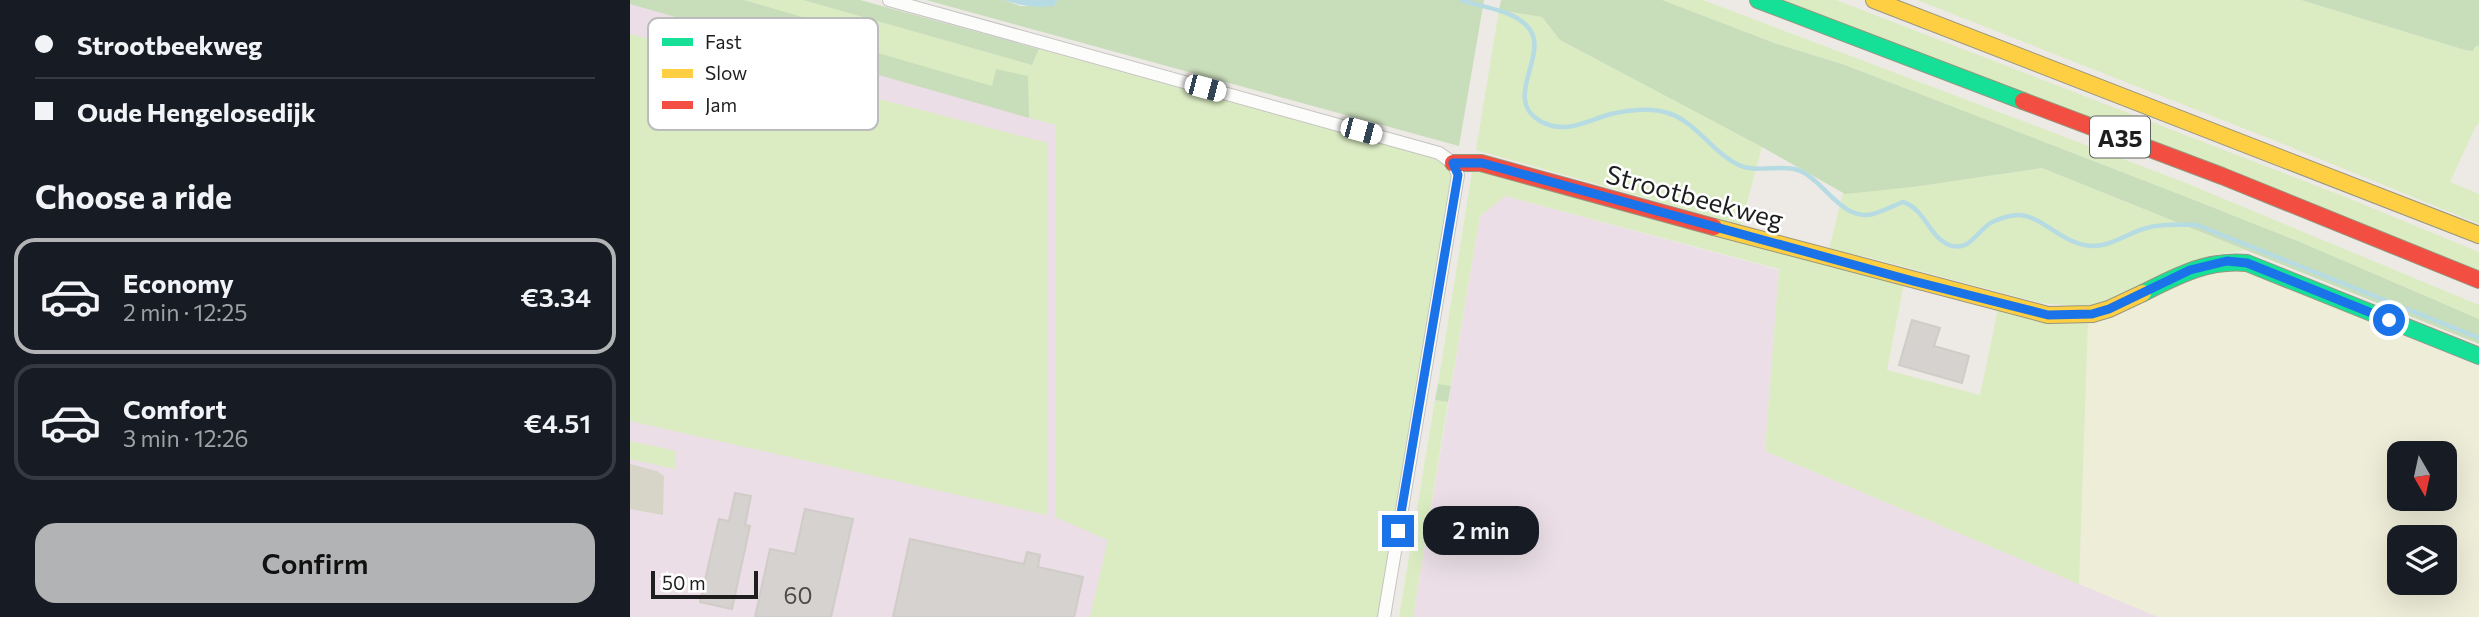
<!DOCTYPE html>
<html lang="en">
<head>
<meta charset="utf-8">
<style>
  :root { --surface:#171b24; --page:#20242c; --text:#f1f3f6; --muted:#9ea1a6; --line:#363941; --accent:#b2b3b4 }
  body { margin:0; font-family:Commissioner,sans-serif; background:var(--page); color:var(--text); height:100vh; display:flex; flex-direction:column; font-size:26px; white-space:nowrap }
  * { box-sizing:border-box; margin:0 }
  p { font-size:23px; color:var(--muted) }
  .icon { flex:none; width:38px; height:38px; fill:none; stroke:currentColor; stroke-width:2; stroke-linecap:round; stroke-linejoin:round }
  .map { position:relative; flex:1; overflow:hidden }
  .details { display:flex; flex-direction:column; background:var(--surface); width:630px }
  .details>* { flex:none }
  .top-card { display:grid; align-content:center; height:154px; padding:0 35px; background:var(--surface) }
  .needle { width:46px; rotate:171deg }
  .fabs { position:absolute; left:1757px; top:441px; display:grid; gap:14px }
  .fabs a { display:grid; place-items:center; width:70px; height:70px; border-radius:14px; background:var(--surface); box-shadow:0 7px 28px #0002; font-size:35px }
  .scale { position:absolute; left:21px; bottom:18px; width:107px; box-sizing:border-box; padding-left:7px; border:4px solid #1e1e1e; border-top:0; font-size:19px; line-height:24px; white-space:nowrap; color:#1e1e1e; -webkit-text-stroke:5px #fff; paint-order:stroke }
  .end { position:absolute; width:32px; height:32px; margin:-16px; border:9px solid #1a73e8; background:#fff; box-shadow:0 0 0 4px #fff }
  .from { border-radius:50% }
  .bubble { position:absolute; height:49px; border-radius:21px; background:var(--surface); box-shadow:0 7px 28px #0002; font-size:23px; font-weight:600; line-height:49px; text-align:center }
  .car { position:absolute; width:21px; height:42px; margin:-21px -10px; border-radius:9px; box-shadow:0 0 5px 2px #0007; background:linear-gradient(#fff 24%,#345 0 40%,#fff 0 76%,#345 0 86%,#fff 0) }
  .top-card b { display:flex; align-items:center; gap:24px; height:66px; font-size:26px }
  .top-card b+b { border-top:2px solid var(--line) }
  .top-card i { width:18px; height:18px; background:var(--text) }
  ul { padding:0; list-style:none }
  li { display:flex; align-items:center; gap:21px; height:116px; margin:0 14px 10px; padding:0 21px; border:4px solid var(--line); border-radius:21px }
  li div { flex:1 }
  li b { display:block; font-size:26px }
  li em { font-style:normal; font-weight:600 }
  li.active { border-color:var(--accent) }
  li>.icon { width:63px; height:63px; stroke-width:1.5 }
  h2 { padding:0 35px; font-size:32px; line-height:84px }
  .button { display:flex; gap:14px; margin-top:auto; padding:14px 35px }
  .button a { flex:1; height:80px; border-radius:21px; background:var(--accent); color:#111; font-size:28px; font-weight:600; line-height:80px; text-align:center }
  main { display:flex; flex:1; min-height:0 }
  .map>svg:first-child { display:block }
</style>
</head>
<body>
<main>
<section class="details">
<div class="top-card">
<b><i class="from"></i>Strootbeekweg</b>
<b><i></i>Oude Hengelosedijk</b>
</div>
<h2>Choose a ride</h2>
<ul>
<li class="active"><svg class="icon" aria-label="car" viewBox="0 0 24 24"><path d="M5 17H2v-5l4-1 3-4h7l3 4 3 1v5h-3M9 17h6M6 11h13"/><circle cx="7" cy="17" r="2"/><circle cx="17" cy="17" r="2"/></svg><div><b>Economy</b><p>2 min · 12:25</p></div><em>€3.34</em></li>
<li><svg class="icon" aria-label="car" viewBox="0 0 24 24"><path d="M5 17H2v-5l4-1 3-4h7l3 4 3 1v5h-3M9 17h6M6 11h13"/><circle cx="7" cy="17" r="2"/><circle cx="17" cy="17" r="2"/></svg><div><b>Comfort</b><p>3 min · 12:26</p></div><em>€4.51</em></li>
</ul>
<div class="button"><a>Confirm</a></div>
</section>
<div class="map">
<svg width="1849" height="617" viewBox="0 0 1849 617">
  <rect width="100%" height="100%" fill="#edeae6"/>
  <g fill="#ebdee6">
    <polygon points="0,0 761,216 695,617 0,617"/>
    <polygon points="875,196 1149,270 1135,451 1528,617 783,617 850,216"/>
  </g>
  <polygon fill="#d7d5c7" points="0,464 27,471 34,476 33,515 0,509"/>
  <path fill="#eeedd8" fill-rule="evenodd" d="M1597,269H1611L1628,275L1849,367V617H1528L1449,584L1458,321L1552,281ZM1769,453H1815V499H1769ZM1769,537H1815V583H1769Z"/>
  <g fill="#dbecc2">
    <polygon points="114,0 173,0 402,65 409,49 804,158 819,169 822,177 749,617 460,617 478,540 425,517 426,125 399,118 397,76 366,69 362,87 212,43 217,31"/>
    <polygon points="1032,0 1073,0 1551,181 1849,305 1849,319 1670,242 1559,198 1215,65 1147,44"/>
    <polygon points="1153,0 1206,0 1713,196 1849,252 1849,275"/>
    <polygon points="1287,0 1671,0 1835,50 1843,51 1845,47 1849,45 1849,124 1846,126 1820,182 1849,194 1849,224 1643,140"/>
    <polygon points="869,10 912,17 930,40 1132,147 1111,225 846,150"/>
    <polygon points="0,34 418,143 417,515 0,421"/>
    <polygon points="843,166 1274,283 1257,370 1350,395 1368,309 1458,321 1449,584 1135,451 1149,269 875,196 850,216 821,386 808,384"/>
    <polygon points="1412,168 1615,250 1578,256 1499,295 1456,307 1411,303 1241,258 1199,249 1213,193 1283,187"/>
    <polygon points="805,400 818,402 783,617 769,617"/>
    <polygon points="0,441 46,451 45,469 0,459"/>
  </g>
  <g fill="#c8ddb9">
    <polygon points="0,0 114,0 217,30 213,43 362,86 366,69 398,76 399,118 0,4"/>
    <polygon points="173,0 230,0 409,49 402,65"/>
    <polygon points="296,0 374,0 390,6 424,6 428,0 854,0 829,146"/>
    <polygon points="871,0 1032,0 1147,44 1215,65 1559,198 1670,242 1849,319 1849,344 1412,168 1283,187 1215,194 1132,147 930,40 912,17 869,10"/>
    <polygon points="1671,0 1849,0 1849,45 1845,47 1843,51 1835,50"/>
    <polygon points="808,384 821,386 818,402 805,400"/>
  </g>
  <path fill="#b7dbe2" d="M374,0H428L424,6C406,8 391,6 374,0Z"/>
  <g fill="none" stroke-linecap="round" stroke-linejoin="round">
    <path stroke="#b7dbe2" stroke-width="4.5" d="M832,0C853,8 880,9 896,25C924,51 870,98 910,121C935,135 956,121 981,114C999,110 1020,107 1038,113C1067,122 1083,154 1111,166C1128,173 1150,164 1168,170C1194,180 1212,222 1243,214C1253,211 1263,206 1273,202C1296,210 1299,237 1319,245C1339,252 1346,233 1359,224C1365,220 1382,214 1390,215C1414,217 1432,245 1463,246C1481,246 1497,234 1513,229C1531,223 1549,225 1567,225L1849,338"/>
  </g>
  <g fill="#d5d2cf" stroke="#d0ccc8" stroke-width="2">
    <polygon points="1282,320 1310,328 1304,346 1339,356 1332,383 1269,365"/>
    <polygon points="105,493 121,496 115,525 120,526 102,609 70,602 89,519 99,521"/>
    <polygon points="175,509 223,519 201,617 125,617 140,549 165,554"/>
    <polygon points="280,539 394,564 397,552 410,555 408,567 453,577 444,617 263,617"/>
  </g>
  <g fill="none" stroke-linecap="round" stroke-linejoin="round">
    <defs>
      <polyline id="street" points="259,0 809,153 823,163 828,175 754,617"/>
      <g id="fast">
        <polyline points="1128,0 1393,101"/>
        <path d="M1513,293C1547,276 1578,259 1617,263L1849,356"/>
      </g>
      <g id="slow">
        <polyline points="1244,0 1849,235"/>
        <polyline points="1084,227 1418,315 1462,314 1479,309 1513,293"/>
      </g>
      <g id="jam">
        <polyline points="1393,101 1592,176 1849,280"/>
        <polyline points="823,163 851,163 1084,227"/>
      </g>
    </defs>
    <use href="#street" stroke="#c5c4c2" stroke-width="14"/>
    <use href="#fast" stroke="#97967e" stroke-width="18"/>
    <use href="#slow" stroke="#97967e" stroke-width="18"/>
    <use href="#jam" stroke="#97967e" stroke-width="18"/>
    <use href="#street" stroke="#fcfcfb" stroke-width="12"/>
    <use href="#fast" stroke="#16e098" stroke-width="16"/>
    <use href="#slow" stroke="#ffcf43" stroke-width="16"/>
    <use href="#jam" stroke="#f24e42" stroke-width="16"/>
  </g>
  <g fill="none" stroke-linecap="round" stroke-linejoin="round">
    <polyline stroke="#1a73e8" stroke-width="9" points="768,531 828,175 823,163 852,163 1283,281 1418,315 1462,314 1479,309 1560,270 1597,261 1617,263 1759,320"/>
  </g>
  <g text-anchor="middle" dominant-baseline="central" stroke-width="5" stroke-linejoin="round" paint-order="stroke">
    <g font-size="23" fill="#4c4b4a">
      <text x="168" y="595">60</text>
    </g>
    <rect fill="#fff" stroke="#626262" stroke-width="2" x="1460" y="116.5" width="60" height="41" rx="5"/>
    <g font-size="24" font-weight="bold" fill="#1e1e1e">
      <text x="1490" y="137">A35</text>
    </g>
    <g font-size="26" fill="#1e1e1e" stroke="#fff">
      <text transform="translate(1065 196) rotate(15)">Strootbeekweg</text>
    </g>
  </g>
  <rect x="18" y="18" width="230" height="112" rx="10" fill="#fff" stroke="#bcbcbc" stroke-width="2"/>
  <rect x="32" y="38" width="31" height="8" fill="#16e098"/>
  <rect x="32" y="69" width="31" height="9" fill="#ffcf43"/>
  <rect x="32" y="101" width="31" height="8" fill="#f24e42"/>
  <g font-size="19" fill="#1e1e1e">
    <text x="75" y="49">Fast</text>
    <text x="75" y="80">Slow</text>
    <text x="75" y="112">Jam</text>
  </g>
</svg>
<div class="fabs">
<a><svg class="needle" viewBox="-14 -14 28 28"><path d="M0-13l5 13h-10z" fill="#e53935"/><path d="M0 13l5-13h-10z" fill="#9ea1a6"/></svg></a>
<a><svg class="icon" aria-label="layers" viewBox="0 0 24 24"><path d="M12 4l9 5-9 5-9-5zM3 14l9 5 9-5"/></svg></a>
</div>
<div class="scale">50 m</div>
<i class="end from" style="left:1759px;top:320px"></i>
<i class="end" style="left:768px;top:531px"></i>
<div class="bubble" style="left:793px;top:506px;width:116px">2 min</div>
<i class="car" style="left:575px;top:88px;rotate:105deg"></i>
<i class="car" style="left:731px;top:131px;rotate:105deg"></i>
</div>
</main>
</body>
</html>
